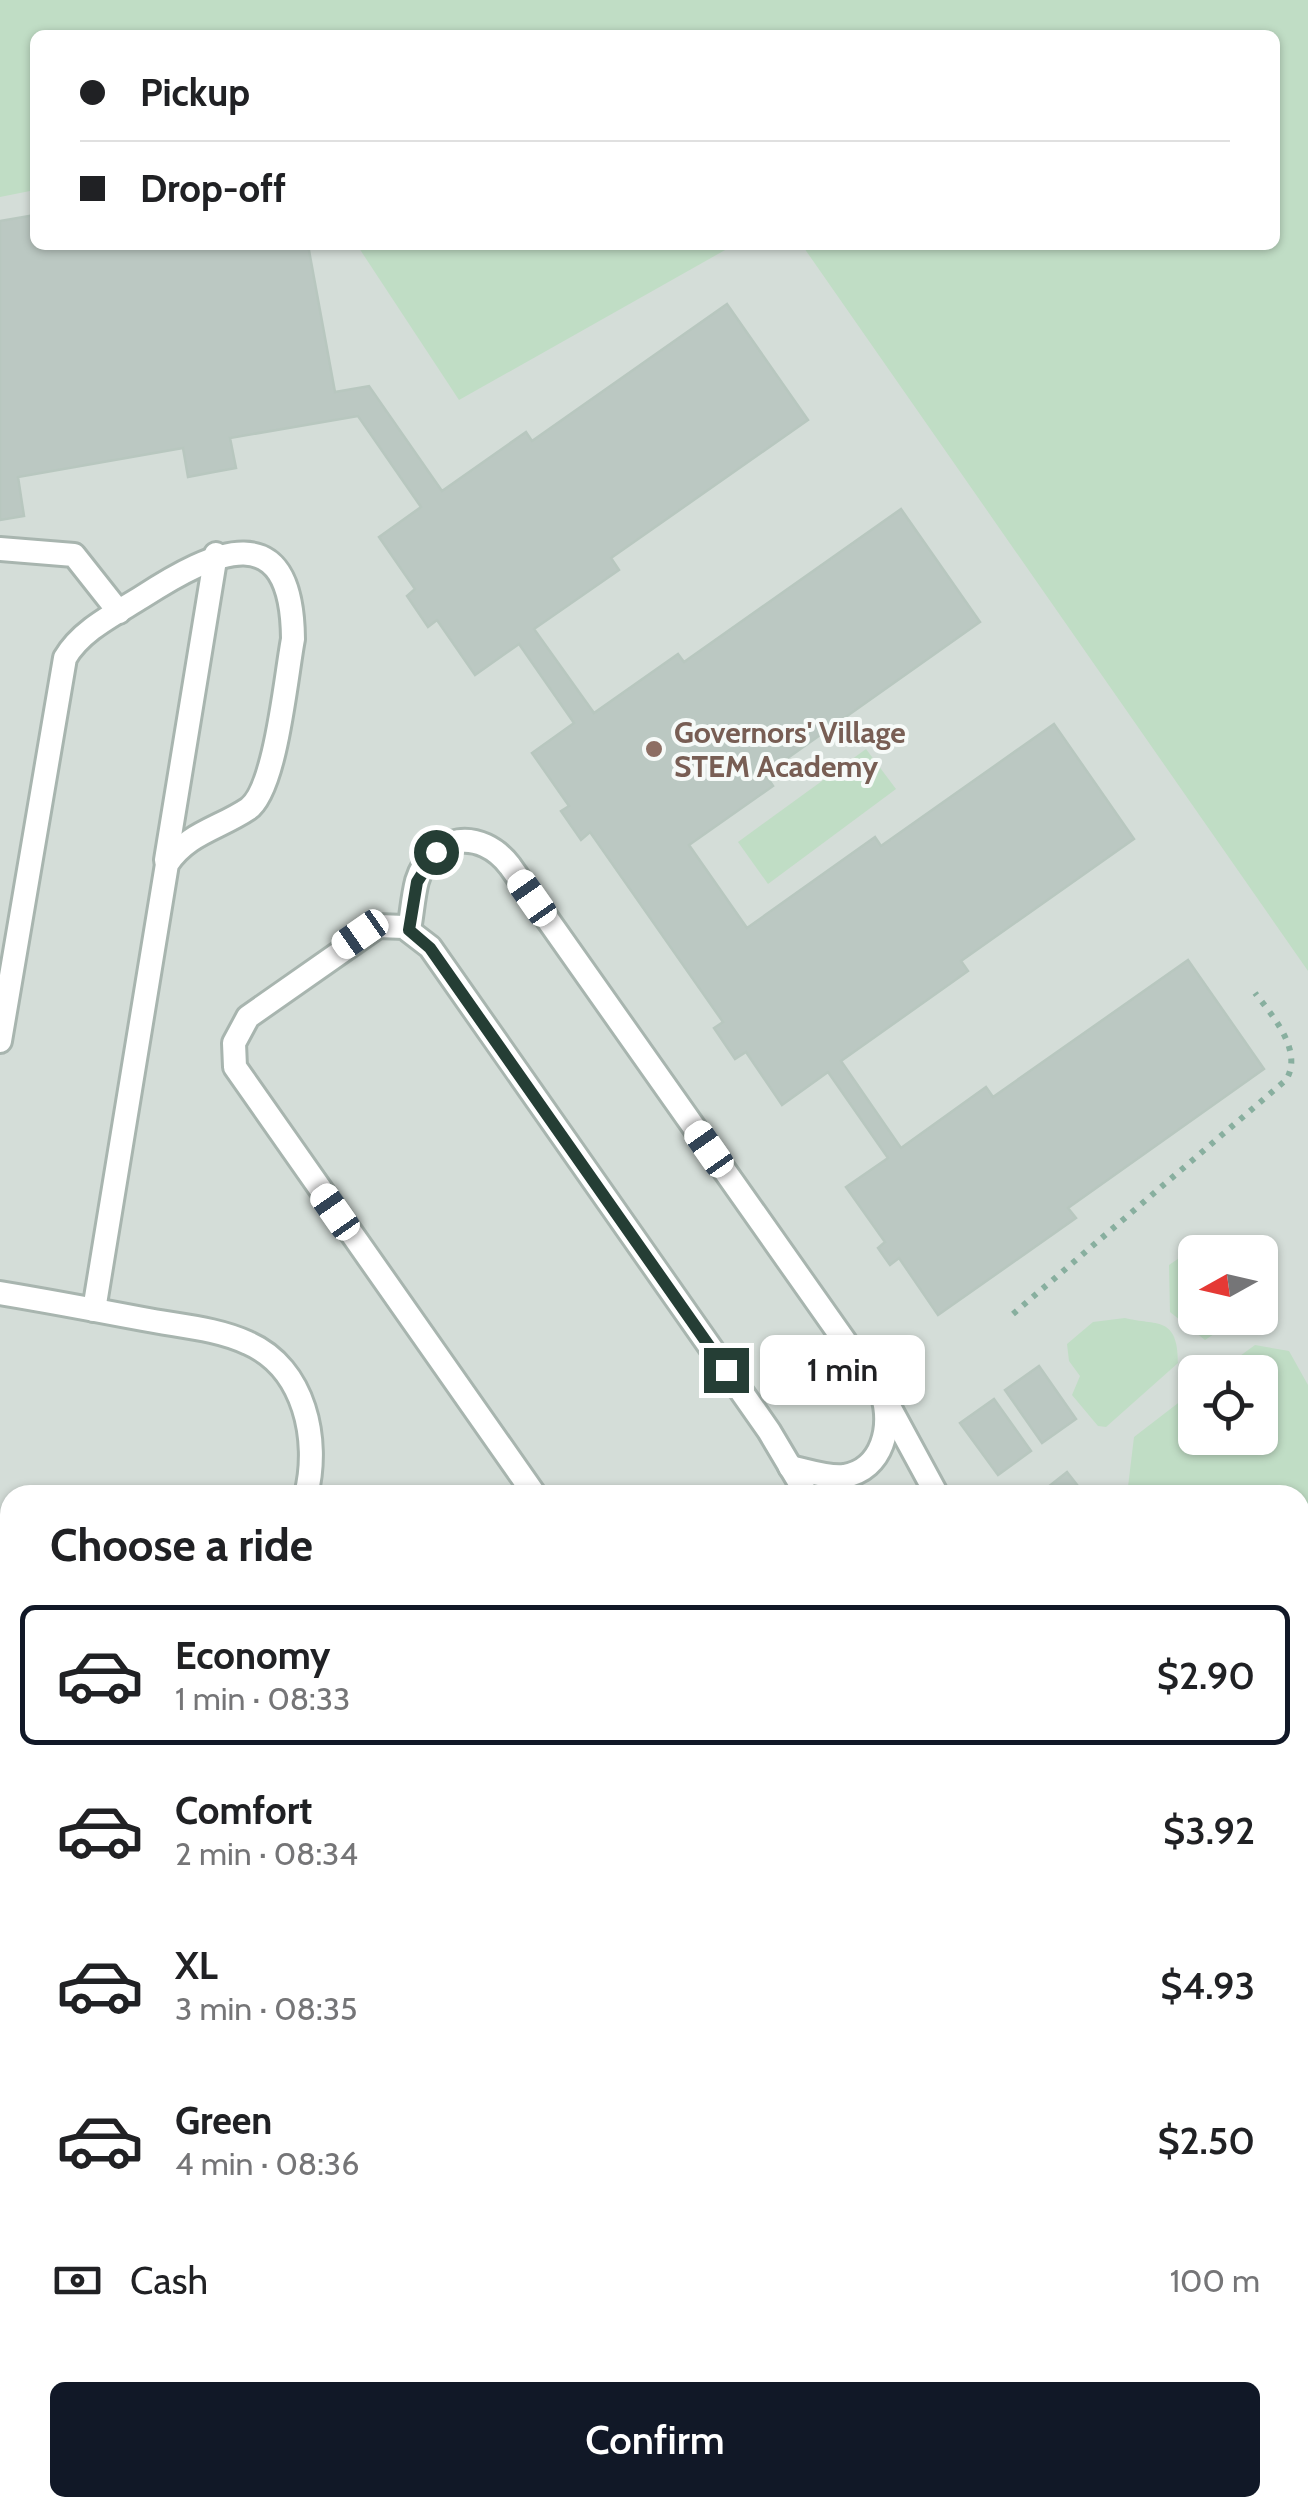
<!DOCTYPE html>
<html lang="en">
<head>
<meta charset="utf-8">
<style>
  :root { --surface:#fff; --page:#f6f6f6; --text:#202124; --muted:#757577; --line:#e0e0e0; --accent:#111827 }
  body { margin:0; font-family:Cabin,sans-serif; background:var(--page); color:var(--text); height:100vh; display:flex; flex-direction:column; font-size:38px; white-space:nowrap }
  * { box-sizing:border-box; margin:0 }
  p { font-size:32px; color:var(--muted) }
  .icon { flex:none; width:55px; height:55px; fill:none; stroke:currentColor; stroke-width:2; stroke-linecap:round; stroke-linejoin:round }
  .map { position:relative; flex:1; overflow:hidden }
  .details { position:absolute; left:0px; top:1485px; width:1310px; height:1032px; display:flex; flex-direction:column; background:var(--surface); border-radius:30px 30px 0 0; box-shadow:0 2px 8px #0004 }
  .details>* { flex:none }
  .hud { position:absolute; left:30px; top:30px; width:1250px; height:220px; border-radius:15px; box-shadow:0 2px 8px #0004; display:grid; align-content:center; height:220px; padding:0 50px; background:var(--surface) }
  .needle { width:65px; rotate:262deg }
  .controls { position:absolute; left:1178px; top:1235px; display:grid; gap:20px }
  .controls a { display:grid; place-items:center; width:100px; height:100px; border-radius:15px; background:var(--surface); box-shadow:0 2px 8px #0004; font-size:50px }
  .end { position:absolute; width:45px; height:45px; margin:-22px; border:12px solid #253e35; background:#fff; box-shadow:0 0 0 5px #fff }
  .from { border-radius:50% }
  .bubble { position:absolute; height:70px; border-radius:15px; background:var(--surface); box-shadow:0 2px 8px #0004; font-size:32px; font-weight:600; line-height:70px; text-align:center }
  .car { position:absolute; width:30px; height:60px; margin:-30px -15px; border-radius:12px; box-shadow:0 0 8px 2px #0007; background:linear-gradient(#fff 24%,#345 0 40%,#fff 0 76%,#345 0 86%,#fff 0) }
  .hud b { display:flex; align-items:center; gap:35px; height:95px; font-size:38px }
  .hud b+b { border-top:2px solid var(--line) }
  .hud i { width:25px; height:25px; background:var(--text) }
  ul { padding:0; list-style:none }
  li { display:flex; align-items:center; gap:30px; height:140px; margin:0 20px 15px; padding:0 30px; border:5px solid transparent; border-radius:15px }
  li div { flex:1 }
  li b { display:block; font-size:38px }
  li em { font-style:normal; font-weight:600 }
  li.active { border-color:var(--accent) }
  li>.icon { width:90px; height:90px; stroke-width:1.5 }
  h2 { padding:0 50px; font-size:45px; line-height:120px }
  .pay { display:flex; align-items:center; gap:25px; height:110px; padding:0 50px; font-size:38px }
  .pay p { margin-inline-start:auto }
  .button { display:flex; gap:20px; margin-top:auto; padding:20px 50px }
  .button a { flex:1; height:115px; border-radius:15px; background:var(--accent); color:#fff; font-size:40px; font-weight:600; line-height:115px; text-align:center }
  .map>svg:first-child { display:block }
</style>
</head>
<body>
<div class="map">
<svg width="1308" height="2516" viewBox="0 0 1308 2516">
  <rect width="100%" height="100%" fill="#e5ede9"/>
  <path fill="#d4ddd8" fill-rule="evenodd" d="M0,0H1308V2054L1300,2074V1495H10V1542L0,1540ZM35,35H1275V245H35ZM1195,1252H1260V1318H1195ZM1195,1372H1260V1438H1195Z"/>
  <g fill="#c0ddc5">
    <polygon points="0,0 1308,0 1308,971 802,245 1275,245 1275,35 35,35 35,190 0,197"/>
    <polygon points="357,245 734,245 459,400"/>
    <polygon points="866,749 896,789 768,884 738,842"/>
    <polygon points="1188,1252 1210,1252 1195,1252 1195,1318 1238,1318 1205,1340 1170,1312 1169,1265"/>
    <path d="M1125,1318C1156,1326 1178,1315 1178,1363L1106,1427L1098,1426L1072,1395L1080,1376L1069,1361L1067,1344L1093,1322Z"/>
    <polygon points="1255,1345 1289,1351 1308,1385 1308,1751 1300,1763 1300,1495 1127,1495 1134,1437 1195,1390 1195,1438 1260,1438 1260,1372 1218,1372"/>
    <polygon points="1308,2004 1308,2516 1301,2516 1292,2508 1300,2508 1300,2027"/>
  </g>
  <g fill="#bbc8c2" stroke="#b8c7bf" stroke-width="2.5">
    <polygon points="35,215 35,245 308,245 335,392 369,386 442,491 526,432 532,441 727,304 808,420 611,558 619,570 534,629 594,713 678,654 684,662 901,509 980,622 765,774 773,786 689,845 747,928 875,837 881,846 1054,724 1134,839 961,961 968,971 841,1061 901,1148 986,1087 993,1097 1188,960 1264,1069 1068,1208 1076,1218 938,1315 899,1258 890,1265 885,1258 878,1248 885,1242 846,1187 888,1158 828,1072 782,1105 746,1052 735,1059 714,1028 723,1022 590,832 581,840 561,811 569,806 532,753 574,723 519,644 475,675 437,620 428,627 407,596 415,589 379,537 421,507 358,416 230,438 236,468 214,472 188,477 183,448 18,477 24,516 0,520 0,221"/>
    <polygon points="1039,1366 1076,1419 1042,1443 1005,1390"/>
    <polygon points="994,1399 1031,1451 998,1475 960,1423"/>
    <polygon points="1067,1472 1085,1495 1038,1495"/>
    <polygon points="830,2508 917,2508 924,2516 836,2516"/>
  </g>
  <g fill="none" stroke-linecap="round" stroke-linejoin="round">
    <defs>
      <g id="lane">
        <polyline points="0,549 74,555 119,612"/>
        <polyline points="166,860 216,554"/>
        <path d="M409,930C412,914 413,896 417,881C432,833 481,828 510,866L882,1394C893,1425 883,1470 844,1476C827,1478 806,1470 790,1467"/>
        <path d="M0,1041L65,658C81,630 115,614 142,597C213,551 292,513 293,639C286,675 276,790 248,809C218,829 188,833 167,864L94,1310"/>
        <path d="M0,1293C48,1301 96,1310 143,1319C178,1326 216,1328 248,1343C305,1368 320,1440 306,1495"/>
        <polyline points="886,1401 937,1495"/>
        <polyline points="535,1495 235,1067 234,1043 248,1017 378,926 404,927 430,947 769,1431 807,1495"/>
        <polyline points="637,2516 648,2508"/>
      </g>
      <polyline id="street" points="1068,2516 1077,2508"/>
      <g id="secondary">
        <polyline points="0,1574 10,1577"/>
        <polyline points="1165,2508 1173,2516"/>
      </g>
    </defs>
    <use href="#lane" stroke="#a8b5af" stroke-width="28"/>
    <use href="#street" stroke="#a8b5af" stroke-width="35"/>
    <use href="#secondary" stroke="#a4b8b0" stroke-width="35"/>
    <path stroke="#88af9f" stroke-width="6" stroke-dasharray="5 8" stroke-linecap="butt" d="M1013,1314L1286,1080C1304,1051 1272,1015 1255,993"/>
    <use href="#lane" stroke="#fff" stroke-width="22"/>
    <use href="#street" stroke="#fff" stroke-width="30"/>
    <use href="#secondary" stroke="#fff" stroke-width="30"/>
  </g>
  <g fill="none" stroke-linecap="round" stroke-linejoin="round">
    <polyline stroke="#253e35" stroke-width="12" points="436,852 417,882 409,930 430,948 726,1370"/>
  </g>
  <circle fill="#8d6e63" stroke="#f6faf8" stroke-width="4" cx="654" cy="749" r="10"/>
  <g text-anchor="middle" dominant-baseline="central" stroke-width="8" stroke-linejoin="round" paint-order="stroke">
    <g font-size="30" font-weight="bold" fill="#785e54" stroke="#f6faf8" text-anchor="start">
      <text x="674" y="732">Governors' Village<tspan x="674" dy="34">STEM Academy</tspan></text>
    </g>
  </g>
</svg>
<div class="controls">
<a><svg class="needle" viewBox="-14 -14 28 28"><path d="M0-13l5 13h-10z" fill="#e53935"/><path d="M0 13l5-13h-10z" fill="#757577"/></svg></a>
<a><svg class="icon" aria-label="locate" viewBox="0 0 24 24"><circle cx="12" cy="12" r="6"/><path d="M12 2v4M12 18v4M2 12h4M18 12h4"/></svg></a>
</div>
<i class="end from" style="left:436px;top:852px"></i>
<i class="end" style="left:726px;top:1370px"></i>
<div class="bubble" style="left:760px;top:1335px;width:165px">1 min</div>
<i class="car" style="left:532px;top:898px;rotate:325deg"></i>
<i class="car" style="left:360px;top:934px;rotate:235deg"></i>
<i class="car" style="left:709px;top:1149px;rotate:325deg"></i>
<i class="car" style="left:335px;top:1212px;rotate:325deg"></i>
<div class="hud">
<b><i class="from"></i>Pickup</b>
<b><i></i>Drop-off</b>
</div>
<section class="details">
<h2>Choose a ride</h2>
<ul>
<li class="active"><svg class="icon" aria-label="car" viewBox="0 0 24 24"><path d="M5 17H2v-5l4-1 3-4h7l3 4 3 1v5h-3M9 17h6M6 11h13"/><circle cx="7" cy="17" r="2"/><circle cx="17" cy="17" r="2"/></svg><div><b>Economy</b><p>1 min · 08:33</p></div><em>$2.90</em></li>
<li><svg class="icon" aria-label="car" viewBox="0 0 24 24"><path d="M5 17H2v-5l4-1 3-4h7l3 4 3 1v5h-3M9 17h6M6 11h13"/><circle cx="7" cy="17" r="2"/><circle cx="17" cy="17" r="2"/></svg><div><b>Comfort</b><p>2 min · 08:34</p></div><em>$3.92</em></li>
<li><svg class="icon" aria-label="car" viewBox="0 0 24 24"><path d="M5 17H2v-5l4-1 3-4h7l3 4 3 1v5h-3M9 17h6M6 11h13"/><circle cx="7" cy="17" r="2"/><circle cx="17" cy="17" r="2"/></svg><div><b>XL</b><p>3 min · 08:35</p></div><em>$4.93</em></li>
<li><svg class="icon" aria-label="car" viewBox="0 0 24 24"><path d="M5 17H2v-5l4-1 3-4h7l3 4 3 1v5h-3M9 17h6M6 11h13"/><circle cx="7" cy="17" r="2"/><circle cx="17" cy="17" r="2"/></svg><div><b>Green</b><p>4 min · 08:36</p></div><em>$2.50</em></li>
</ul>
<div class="pay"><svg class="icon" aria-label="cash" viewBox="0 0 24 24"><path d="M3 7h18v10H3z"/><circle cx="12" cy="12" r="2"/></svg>Cash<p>100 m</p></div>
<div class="button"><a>Confirm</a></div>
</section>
</div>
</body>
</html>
